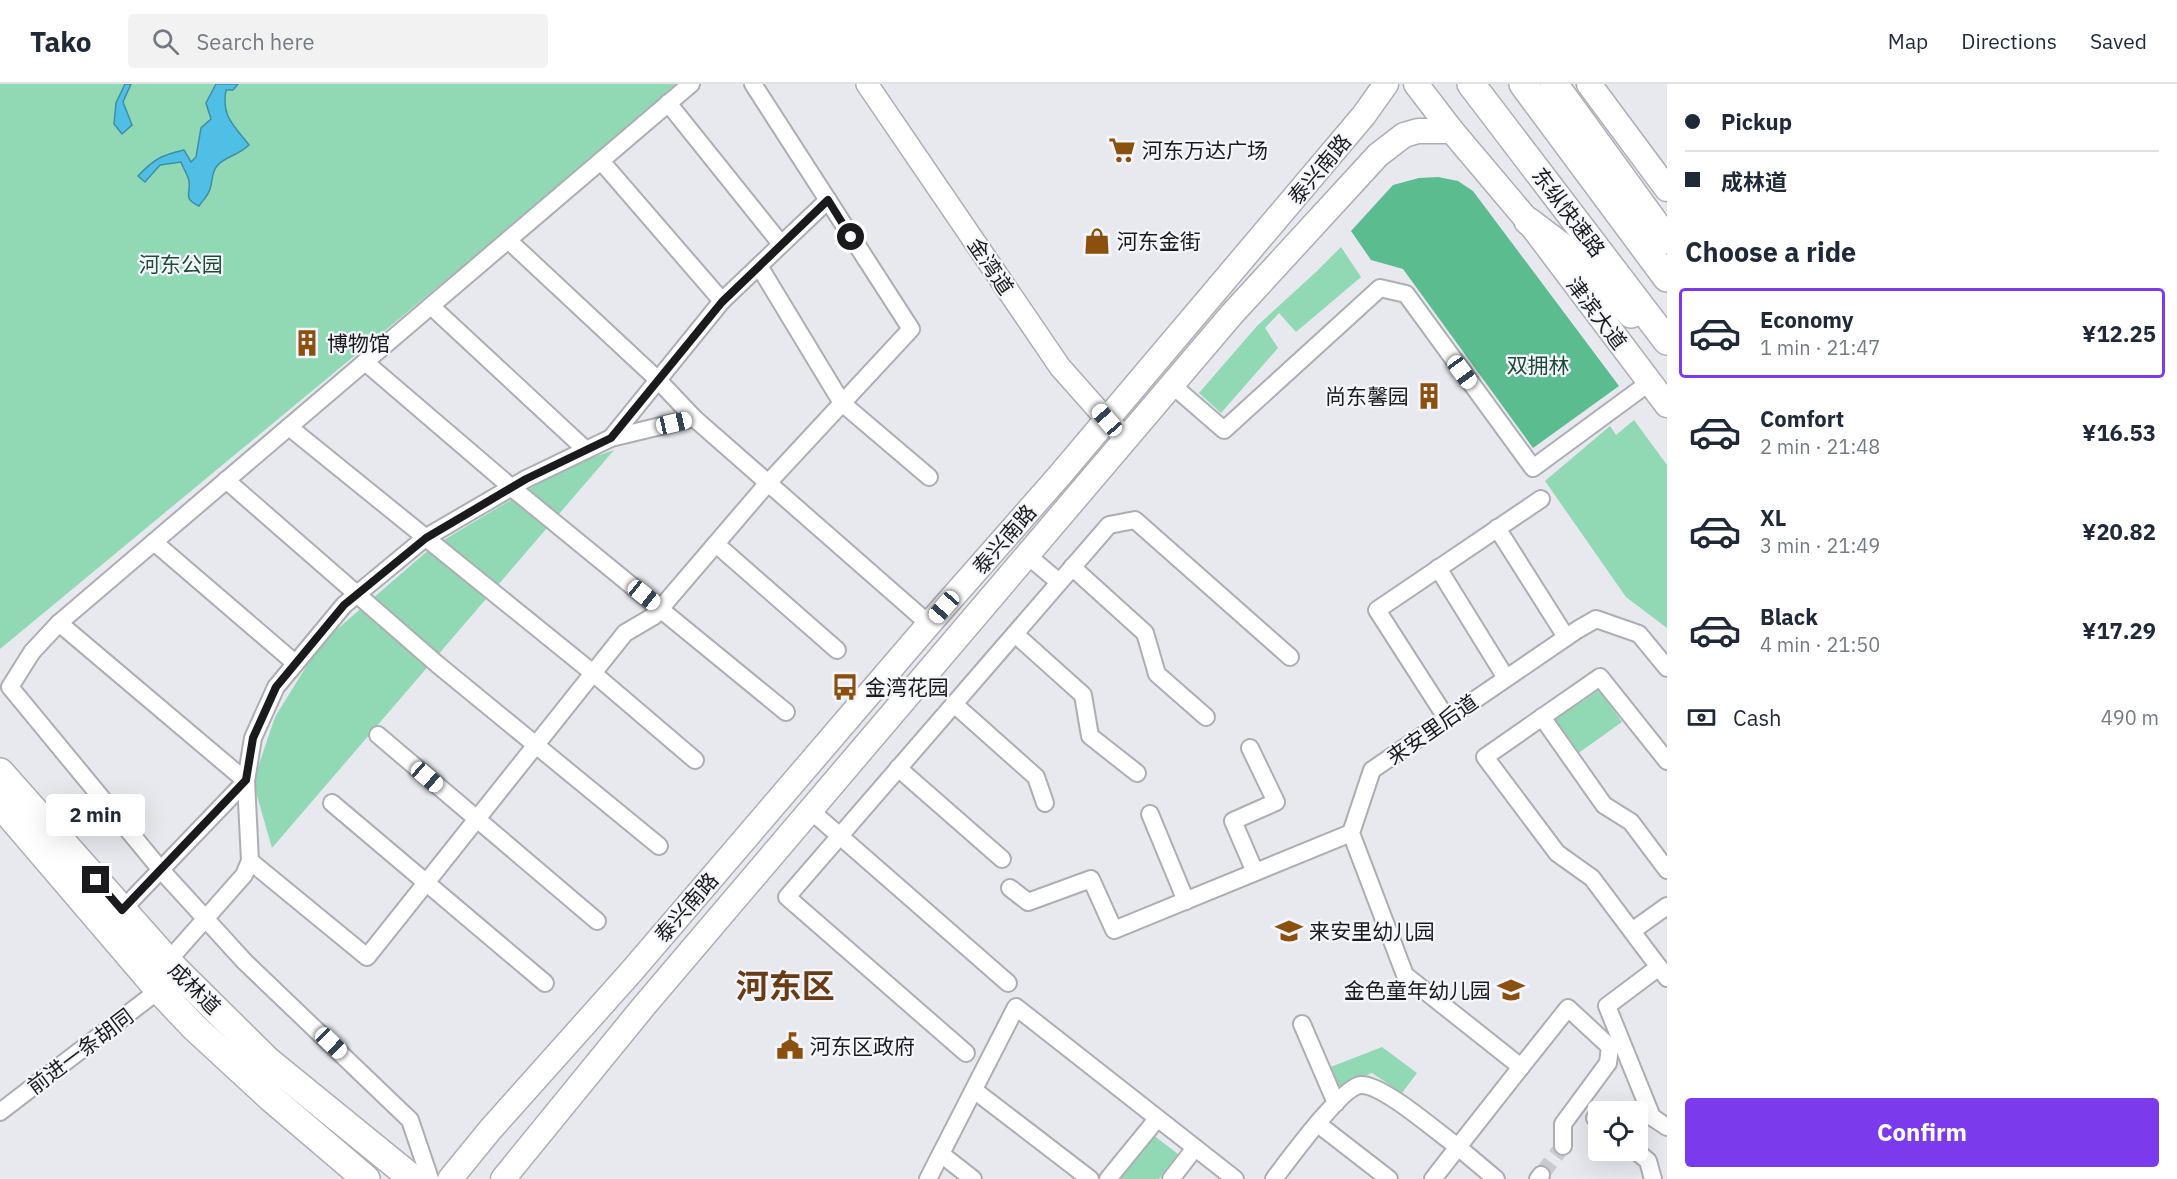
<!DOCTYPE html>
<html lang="en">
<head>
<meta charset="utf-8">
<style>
  :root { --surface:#fff; --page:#f2f2f3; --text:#1f2937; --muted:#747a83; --line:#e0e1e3; --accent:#7c3aed }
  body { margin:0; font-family:"IBM Plex Sans","Noto Sans SC",sans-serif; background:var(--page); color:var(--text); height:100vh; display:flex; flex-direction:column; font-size:22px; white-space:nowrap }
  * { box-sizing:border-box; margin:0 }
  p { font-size:20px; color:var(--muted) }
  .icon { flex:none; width:33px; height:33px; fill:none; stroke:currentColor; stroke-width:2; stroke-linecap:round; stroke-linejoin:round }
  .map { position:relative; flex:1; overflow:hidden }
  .side { display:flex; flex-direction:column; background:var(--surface); width:510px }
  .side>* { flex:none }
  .banner { display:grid; align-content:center; height:132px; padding:0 18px; background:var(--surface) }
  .controls { position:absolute; left:1588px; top:1017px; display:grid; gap:12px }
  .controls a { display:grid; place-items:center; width:60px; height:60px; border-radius:6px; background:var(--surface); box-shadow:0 6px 24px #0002; font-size:30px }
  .end { position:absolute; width:27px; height:27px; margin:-14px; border:8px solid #1a1a1c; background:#fff; box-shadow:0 0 0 3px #fff }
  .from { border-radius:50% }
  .bubble { position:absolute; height:42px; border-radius:6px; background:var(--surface); box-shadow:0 6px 24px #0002; font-size:20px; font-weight:700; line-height:42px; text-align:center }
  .car { position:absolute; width:18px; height:36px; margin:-18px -9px; border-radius:8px; box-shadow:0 0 4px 2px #0007; background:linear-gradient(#fff 24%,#345 0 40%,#fff 0 76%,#345 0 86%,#fff 0) }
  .banner b { display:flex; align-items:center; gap:21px; height:57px; font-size:22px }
  .banner b+b { border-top:2px solid var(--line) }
  .banner i { width:15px; height:15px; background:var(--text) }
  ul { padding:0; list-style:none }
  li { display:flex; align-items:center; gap:18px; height:90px; margin:0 12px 9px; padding:0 6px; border:3px solid transparent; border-radius:6px }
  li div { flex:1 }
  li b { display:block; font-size:22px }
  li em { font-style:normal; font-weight:700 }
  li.active { border-color:var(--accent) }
  li>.icon { width:54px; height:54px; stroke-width:1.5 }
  h2 { padding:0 18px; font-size:27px; line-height:72px }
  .pay { display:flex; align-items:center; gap:15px; height:66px; padding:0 18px; font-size:22px }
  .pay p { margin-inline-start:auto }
  .action { display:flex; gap:12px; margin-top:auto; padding:12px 18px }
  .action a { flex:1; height:69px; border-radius:6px; background:var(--accent); color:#fff; font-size:24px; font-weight:700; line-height:69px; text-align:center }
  header { display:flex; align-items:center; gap:36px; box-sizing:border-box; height:84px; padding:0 30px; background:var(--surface); border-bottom:2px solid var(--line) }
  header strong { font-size:28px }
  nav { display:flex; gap:33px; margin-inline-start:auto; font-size:21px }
  .search { width:420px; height:54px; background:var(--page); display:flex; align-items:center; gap:15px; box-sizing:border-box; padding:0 21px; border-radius:6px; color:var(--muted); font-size:22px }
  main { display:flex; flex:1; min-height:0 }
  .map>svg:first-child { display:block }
</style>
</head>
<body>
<header>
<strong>Tako</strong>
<div class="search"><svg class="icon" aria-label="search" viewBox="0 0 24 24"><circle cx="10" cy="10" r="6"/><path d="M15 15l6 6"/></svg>Search here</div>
<nav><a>Map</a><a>Directions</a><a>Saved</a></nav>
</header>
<main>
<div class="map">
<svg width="1667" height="1095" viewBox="0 0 1667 1095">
  <rect width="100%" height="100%" fill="#e8e9ef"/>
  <g fill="#91d8b5">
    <polygon points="0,0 683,0 0,565"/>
    <polygon points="1341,163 1361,193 1296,248 1279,229 1265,244 1278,264 1221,329 1199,309 1257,242 1316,188"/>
    <polygon points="1634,336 1667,381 1667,544 1626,513 1545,397 1610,342 1616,351"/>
    <polygon points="614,366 272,764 253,698 275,633 320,560 432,463 566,383"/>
    <polygon points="1599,606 1622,638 1577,670 1555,636"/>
    <polygon points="1382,963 1417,989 1402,1009 1372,989 1336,1004 1328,984"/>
    <polygon points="1149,1048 1178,1070 1159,1095 1112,1095"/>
  </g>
  <polygon fill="#5abc8f" points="1438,93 1458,97 1473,107 1619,302 1533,364 1403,185 1371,176 1351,147 1393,101 1419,94"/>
  <g fill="#4fbfe5" stroke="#3f8ea9" stroke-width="1.5">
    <polygon points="125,0 131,0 123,18 132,41 122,50 114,40 116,19"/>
    <path d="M216,0H238L233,6H226C221,33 234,41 249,61C238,72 225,72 217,82C211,89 213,97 210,105C208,112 203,116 199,122C182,113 191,112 189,97C188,91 183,84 181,78L160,81L145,98L138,92C154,75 162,71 184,66L191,78L196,73L201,44L211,35L206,19Z"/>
  </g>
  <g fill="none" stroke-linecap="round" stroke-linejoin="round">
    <polyline stroke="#c9cacf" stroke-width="16" stroke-dasharray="16 8" stroke-linecap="butt" points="1541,1091 1563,1062"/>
    <defs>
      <g id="minor">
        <polyline points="668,19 781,160"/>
        <polyline points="601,77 722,217"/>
        <polyline points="508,156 658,296 694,334"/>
        <polyline points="759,182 842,319 929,393"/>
        <polyline points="431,222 586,366"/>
        <polyline points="365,278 511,403 786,628"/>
        <polyline points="1172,301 1224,346 1380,204 1406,210 1533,384 1650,298"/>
        <polyline points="289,343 593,589 695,676"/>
        <polyline points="611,354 722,217 828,116"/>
        <polyline points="226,396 437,580 659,762"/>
        <polyline points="1497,444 1566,553"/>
        <polyline points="154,458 295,579"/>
        <polyline points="716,460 837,566"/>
        <polyline points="1028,472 1059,498"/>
        <polyline points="1072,483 1145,549 1157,590 1206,633"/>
        <polyline points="1438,484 1506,594"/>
        <polyline points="59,539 32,568 10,603 161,786 245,878 410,1036 430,1095"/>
        <polyline points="1015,550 1083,611 1090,652 1137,689"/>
        <polyline points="954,620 1036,693 1045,719"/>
        <polyline points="1542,633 1604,721 1631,738 1667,786"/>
        <polyline points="1447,635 1377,526 1541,415"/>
        <polyline points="378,651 597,837"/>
        <polyline points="1250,664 1276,718 1233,737 1255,788"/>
        <polyline points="1667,677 1600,593 1485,673 1557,769 1592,794 1667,894"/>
        <polyline points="898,684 1002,775"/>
        <polyline points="332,719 545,899"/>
        <polyline points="810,726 1008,899"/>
        <polyline points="1150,730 1186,817"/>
        <polyline points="250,777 367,873 625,549 654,532 767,400 911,245 753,0"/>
        <polyline points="1010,804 1028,818 1091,795 1114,846 1351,749"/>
        <polyline points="122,826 246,697 59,539 691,0"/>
        <polyline points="1632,847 1667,822"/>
        <polyline points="168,877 244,791 250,777 246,697 253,654 276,603 344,521 425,454 526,395 611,354 694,334 929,540"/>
        <polyline points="1659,883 1607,922 1652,1033 1667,1043"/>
        <polyline points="1302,940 1336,1019"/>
        <polyline points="966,969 787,813 1109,441 1135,436 1290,573"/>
        <polyline points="1521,983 1568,924 1610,963 1608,979 1563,1040 1563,1062"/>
        <polyline points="974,1006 1090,1095"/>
        <polyline points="0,1028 159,906"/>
        <polyline points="1595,1034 1599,1037"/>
        <polyline points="1318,1040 1389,1095"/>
        <polyline points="1635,1066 1648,1077 1653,1095"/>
        <polyline points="941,1070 973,1095"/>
        <polyline points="928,1095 1016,923 1235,1095"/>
        <polyline points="1108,1095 1157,1035"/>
        <polyline points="1171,1095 1195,1064"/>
        <path d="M1274,1095C1287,1078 1342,1002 1361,1001C1383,1000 1438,1049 1458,1063L1521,983L1405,891L1351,749L1372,686L1577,546L1596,535L1639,550L1667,584"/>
        <polyline points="1433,1095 1458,1063 1496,1095"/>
        <polyline points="1538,1095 1541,1091"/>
      </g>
      <polyline id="tertiary" points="867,0 1060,283 1107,336 1127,355"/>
      <g id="secondary">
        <polyline points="1416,0 1452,47 1528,137 1667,321"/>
        <polyline points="1589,0 1667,105"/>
        <polyline points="450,1095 490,1046 631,888 929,540 1060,391 1364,31 1386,0"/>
        <polyline points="503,1095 644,922 1232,230 1378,71 1404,51 1418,47 1452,47"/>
      </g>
      <g id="primary">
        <polyline points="0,688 175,885 268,977 413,1095"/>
        <polyline points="0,720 159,906 194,943 271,1014 366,1095"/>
      </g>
      <g id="trunk">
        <polyline points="1471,0 1667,257"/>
        <polyline points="1523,0 1667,194"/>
        <polyline points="1554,0 1667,156"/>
        <polyline points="1528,137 1565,165 1631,230"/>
      </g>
    </defs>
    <use href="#minor" stroke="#adaeb3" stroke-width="20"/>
    <use href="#tertiary" stroke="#adaeb3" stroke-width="24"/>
    <use href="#secondary" stroke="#adaeb3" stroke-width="27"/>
    <use href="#primary" stroke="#adaeb3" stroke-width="30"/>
    <use href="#trunk" stroke="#adaeb3" stroke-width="30"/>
    <use href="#minor" stroke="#fff" stroke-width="16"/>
    <use href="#tertiary" stroke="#fff" stroke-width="21"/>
    <use href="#secondary" stroke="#fff" stroke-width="24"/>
    <use href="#primary" stroke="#fff" stroke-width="27"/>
    <use href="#trunk" stroke="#fff" stroke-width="27"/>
  </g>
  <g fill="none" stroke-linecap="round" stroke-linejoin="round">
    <polyline stroke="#1a1a1c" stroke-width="8" points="96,796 122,826 246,696 253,654 276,603 344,521 426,454 526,395 611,354 722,218 828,116 851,153"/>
  </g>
  <defs>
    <symbol id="supermarket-bare" viewBox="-9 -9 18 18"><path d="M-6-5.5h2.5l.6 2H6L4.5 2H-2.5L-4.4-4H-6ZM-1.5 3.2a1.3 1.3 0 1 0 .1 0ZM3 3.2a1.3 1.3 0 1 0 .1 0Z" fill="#8b4f0e" stroke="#f5f6fc" stroke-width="2.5" paint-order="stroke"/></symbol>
    <symbol id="shop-bare" viewBox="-9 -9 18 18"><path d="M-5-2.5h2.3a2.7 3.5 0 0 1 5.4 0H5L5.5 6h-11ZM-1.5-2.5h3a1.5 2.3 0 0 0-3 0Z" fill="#8b4f0e" stroke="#f5f6fc" stroke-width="2.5" paint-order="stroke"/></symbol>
    <symbol id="building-bare" viewBox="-9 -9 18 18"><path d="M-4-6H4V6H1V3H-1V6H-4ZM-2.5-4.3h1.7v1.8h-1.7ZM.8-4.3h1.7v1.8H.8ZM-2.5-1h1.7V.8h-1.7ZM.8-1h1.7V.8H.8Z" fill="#8b4f0e" stroke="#f5f6fc" stroke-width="2.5" paint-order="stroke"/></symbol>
    <symbol id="bus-bare" viewBox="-9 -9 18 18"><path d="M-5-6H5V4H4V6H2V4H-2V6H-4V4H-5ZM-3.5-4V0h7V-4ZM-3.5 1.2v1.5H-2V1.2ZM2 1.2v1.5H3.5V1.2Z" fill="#8b4f0e" stroke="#f5f6fc" stroke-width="2.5" paint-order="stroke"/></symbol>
    <symbol id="school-bare" viewBox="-9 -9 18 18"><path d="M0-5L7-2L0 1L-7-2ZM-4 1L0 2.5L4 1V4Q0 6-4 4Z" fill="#8b4f0e" stroke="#f5f6fc" stroke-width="2.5" paint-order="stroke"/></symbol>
    <symbol id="civic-bare" viewBox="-9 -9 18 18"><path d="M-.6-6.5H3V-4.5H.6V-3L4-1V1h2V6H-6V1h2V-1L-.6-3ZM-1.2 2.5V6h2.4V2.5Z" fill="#8b4f0e" stroke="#f5f6fc" stroke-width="2.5" paint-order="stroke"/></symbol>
  </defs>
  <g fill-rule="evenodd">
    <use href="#supermarket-bare" x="1103" y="47" width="38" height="38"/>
    <use href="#shop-bare" x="1078" y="138" width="38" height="38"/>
    <use href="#building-bare" x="288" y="240" width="38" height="38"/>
    <use href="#building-bare" x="1410" y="293" width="38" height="38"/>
    <use href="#bus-bare" x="826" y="584" width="38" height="38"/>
    <use href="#school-bare" x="1270" y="828" width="38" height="38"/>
    <use href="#school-bare" x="1492" y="887" width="38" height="38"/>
    <use href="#civic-bare" x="771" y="943" width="38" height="38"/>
  </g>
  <g text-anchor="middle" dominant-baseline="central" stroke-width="4.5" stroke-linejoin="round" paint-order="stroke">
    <g font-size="21" fill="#1a1a1c" stroke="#f5f6fc" text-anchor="start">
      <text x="1142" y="66">河东万达广场</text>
      <text x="1117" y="157">河东金街</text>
      <text x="327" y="259">博物馆</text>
      <text x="1409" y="312" text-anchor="end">尚东馨园</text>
      <text x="865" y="603">金湾花园</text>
      <text x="1309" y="847">来安里幼儿园</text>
      <text x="1491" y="906" text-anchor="end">金色童年幼儿园</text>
      <text x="810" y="962">河东区政府</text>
    </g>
    <g font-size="21" fill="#1a1a1c" stroke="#f5f6fc">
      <text transform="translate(1319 85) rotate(-50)">泰兴南路</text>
      <text transform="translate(1569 128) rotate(53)">东纵快速路</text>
      <text transform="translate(991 182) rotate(56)">金湾道</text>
      <text transform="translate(1597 229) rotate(53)">津滨大道</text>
      <text transform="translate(1004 455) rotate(-49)">泰兴南路</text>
      <text transform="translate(1432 645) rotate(-35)">来安里后道</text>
      <text transform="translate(686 823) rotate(-49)">泰兴南路</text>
      <text transform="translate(195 904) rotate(45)">成林道</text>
      <text transform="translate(80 967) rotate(-37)">前进一条胡同</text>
    </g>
    <g font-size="21" fill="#204936" stroke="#f5f6fc">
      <text x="181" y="180">河东公园</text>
      <text x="1538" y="281">双拥林</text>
    </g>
    <g font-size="33" font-weight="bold" fill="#673c14" stroke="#f5f6fc">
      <text x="785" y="901">河东区</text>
    </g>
  </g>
</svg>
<div class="controls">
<a><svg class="icon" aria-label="locate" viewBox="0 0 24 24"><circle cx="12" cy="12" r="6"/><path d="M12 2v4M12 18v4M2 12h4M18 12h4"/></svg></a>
</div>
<i class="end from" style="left:851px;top:153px"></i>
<i class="end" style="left:96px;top:796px"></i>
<div class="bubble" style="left:46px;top:710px;width:99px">2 min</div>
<i class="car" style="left:1462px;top:288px;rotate:144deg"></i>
<i class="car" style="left:1107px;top:336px;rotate:319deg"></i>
<i class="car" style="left:674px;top:339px;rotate:77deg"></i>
<i class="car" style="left:644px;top:511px;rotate:129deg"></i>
<i class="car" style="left:944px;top:523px;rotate:221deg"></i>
<i class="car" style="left:427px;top:693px;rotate:131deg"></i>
<i class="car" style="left:331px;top:959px;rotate:134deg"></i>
</div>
<section class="side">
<div class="banner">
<b><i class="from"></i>Pickup</b>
<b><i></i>成林道</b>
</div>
<h2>Choose a ride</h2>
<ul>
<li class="active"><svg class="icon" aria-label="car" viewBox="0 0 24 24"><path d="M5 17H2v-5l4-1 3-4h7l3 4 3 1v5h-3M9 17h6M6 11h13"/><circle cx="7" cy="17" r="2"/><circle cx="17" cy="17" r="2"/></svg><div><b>Economy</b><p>1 min · 21:47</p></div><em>¥12.25</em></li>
<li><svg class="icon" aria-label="car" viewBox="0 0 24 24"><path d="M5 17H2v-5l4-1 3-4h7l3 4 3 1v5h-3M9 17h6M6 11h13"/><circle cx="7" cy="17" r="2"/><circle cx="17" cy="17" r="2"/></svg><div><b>Comfort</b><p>2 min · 21:48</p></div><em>¥16.53</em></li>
<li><svg class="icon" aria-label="car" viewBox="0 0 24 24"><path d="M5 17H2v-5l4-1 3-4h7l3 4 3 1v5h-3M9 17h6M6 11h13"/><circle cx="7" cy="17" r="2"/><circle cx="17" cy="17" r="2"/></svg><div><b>XL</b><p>3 min · 21:49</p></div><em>¥20.82</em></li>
<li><svg class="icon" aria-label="car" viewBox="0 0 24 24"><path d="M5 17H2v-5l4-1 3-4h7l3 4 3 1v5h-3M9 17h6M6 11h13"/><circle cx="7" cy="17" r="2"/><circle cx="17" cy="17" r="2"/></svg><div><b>Black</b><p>4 min · 21:50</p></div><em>¥17.29</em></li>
</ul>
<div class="pay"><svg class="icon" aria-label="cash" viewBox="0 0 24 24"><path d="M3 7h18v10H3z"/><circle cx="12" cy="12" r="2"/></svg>Cash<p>490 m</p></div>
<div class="action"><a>Confirm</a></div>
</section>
</main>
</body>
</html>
